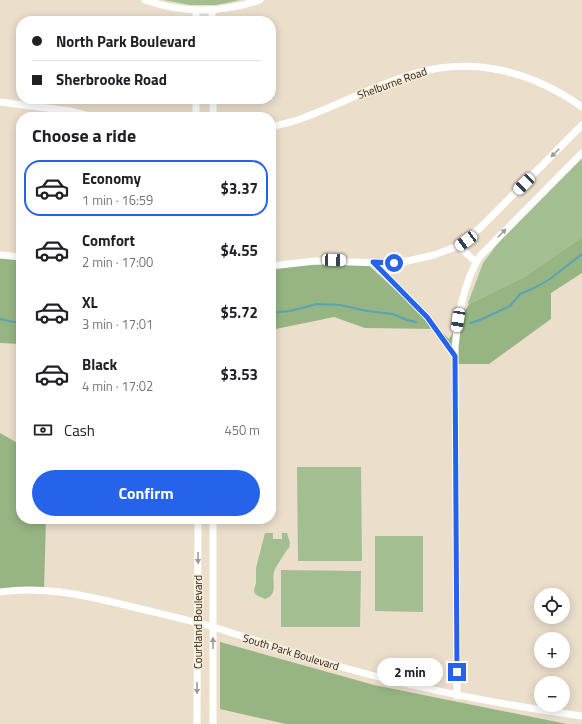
<!DOCTYPE html>
<html lang="en">
<head>
<meta charset="utf-8">
<style>
  :root { --surface:#fff; --page:#f2f2f2; --text:#202124; --muted:#757577; --line:#e0e0e0; --accent:#2563eb }
  body { margin:0; font-family:"Titillium Web",sans-serif; background:var(--page); color:var(--text); height:100vh; display:flex; flex-direction:column; font-size:15px; white-space:nowrap }
  * { box-sizing:border-box; margin:0 }
  p { font-size:13px; color:var(--muted) }
  .icon { flex:none; width:22px; height:22px; fill:none; stroke:currentColor; stroke-width:2; stroke-linecap:round; stroke-linejoin:round }
  .map { position:relative; flex:1; overflow:hidden }
  .side { position:absolute; left:16px; top:112px; width:260px; height:412px; display:flex; flex-direction:column; background:var(--surface); border-radius:16px; box-shadow:0 2px 10px #0003 }
  .side>* { flex:none }
  .top-card { position:absolute; left:16px; top:16px; width:260px; height:88px; border-radius:16px; box-shadow:0 2px 10px #0003; display:grid; align-content:center; height:88px; padding:0 16px; background:var(--surface) }
  .fabs { position:absolute; left:534px; top:588px; display:grid; gap:8px }
  .fabs a { display:grid; place-items:center; width:36px; height:36px; border-radius:50%; background:var(--surface); box-shadow:0 2px 10px #0003; font-size:20px }
  .end { position:absolute; width:18px; height:18px; margin:-9px; border:5px solid #2563eb; background:#fff; box-shadow:0 0 0 2px #fff }
  .from { border-radius:50% }
  .bubble { position:absolute; height:28px; border-radius:14px; background:var(--surface); box-shadow:0 2px 10px #0003; font-size:13px; font-weight:700; line-height:28px; text-align:center }
  .car { position:absolute; width:12px; height:24px; margin:-12px -6px; border-radius:5px; box-shadow:0 0 3px 1px #0007; background:linear-gradient(#fff 24%,#345 0 40%,#fff 0 76%,#345 0 86%,#fff 0) }
  .top-card b { display:flex; align-items:center; gap:14px; height:38px; font-size:15px }
  .top-card b+b { border-top:1px solid var(--line) }
  .top-card i { width:10px; height:10px; background:var(--text) }
  ul { padding:0; list-style:none }
  li { display:flex; align-items:center; gap:12px; height:56px; margin:0 8px 6px; padding:0 8px; border:2px solid transparent; border-radius:16px }
  li div { flex:1 }
  li b { display:block; font-size:15px }
  li em { font-style:normal; font-weight:700 }
  li.on { border-color:var(--accent) }
  li>.icon { width:36px; height:36px; stroke-width:1.5 }
  h2 { padding:0 16px; font-size:18px; line-height:48px }
  .pay { display:flex; align-items:center; gap:10px; height:44px; padding:0 16px; font-size:15px }
  .pay p { margin-inline-start:auto }
  .action { display:flex; gap:8px; margin-top:auto; padding:8px 16px }
  .action a { flex:1; height:46px; border-radius:24px; background:var(--accent); color:#fff; font-size:16px; font-weight:700; line-height:46px; text-align:center }
  .map>svg:first-child { display:block }
</style>
</head>
<body>
<div class="map">
<svg width="582" height="724" viewBox="0 0 582 724">
  <rect width="100%" height="100%" fill="#ebdecb"/>
  <g fill="#a3bf92">
    <polygon points="164,0 240,0 217,5 190,5"/>
    <polygon points="582,158 582,237 526,276 469,304 468,303 483,263 499,242"/>
    <polygon points="297,467 361,467 362,561 298,561"/>
    <path d="M265,533H273V539H282V533H287L290,543L289,548L287,550C283,556 279,562 275,569C270,579 280,595 265,599L258,596L255,594L254,590L256,583V568Z"/>
    <polygon points="375,536 423,536 423,612 375,611"/>
    <polygon points="281,570 361,571 360,627 281,627"/>
  </g>
  <g fill="#96b583">
    <polygon points="582,237 582,273 551,293 551,319 489,364 455,364 436,329 365,328 334,317 271,330 271,266 365,262 449,339 469,304 526,276"/>
    <polygon points="0,255 21,257 21,344 0,343"/>
    <polygon points="0,433 21,445 21,519 46,519 44,590 0,592"/>
    <polygon points="220,642 374,685 567,724 286,724 220,709"/>
  </g>
  <g fill="none" stroke-linecap="round" stroke-linejoin="round">
    <g stroke="#5aa3b6" stroke-width="2">
      <polyline points="271,313 290,311 317,304 340,305 367,311 393,314 407,320 416,322"/>
      <polyline points="0,319 14,322 21,322"/>
      <polyline points="470,323 480,320 510,306 520,294 536,287 550,279 582,254"/>
    </g>
    <g stroke="#fff" stroke-width="7">
      <path d="M145,0C184,14 221,13 260,0"/>
      <polyline points="212,10 212,21"/>
      <polyline points="196,11 196,21"/>
      <polyline points="196,99 196,117"/>
      <polyline points="213,99 213,117"/>
      <polyline points="0,102 70,111 94,117"/>
      <path d="M271,127C282,124 293,122 303,118C341,104 377,84 416,73C474,56 533,72 582,107"/>
      <polyline points="458,246 476,262"/>
      <polyline points="0,255 21,257"/>
      <polyline points="373,262 427,317 454,355"/>
      <polyline points="271,266 315,261 385,263 403,262 434,255 458,246 480,228 582,125"/>
      <path d="M0,592C47,585 92,597 137,608C162,614 188,620 213,627C252,639 291,653 331,664C413,688 497,704 582,716"/>
      <path d="M457,696L455,348C458,317 463,283 480,256L582,153"/>
      <polyline points="197,724 198,519"/>
      <polyline points="213,724 213,519"/>
    </g>
  </g>
  <defs><path id="oneway-solid" d="M-6-.8H1V-3.2L6.5 0L1 3.2V.8H-6Z"/></defs>
  <g fill="#9e9c98">
    <use href="#oneway-solid" transform="translate(555 153) rotate(135)"/>
    <use href="#oneway-solid" transform="translate(502 233) rotate(-45)"/>
    <use href="#oneway-solid" transform="translate(198 558) rotate(90)"/>
    <use href="#oneway-solid" transform="translate(213 643) rotate(-90)"/>
    <use href="#oneway-solid" transform="translate(197 688) rotate(90)"/>
  </g>
  <g fill="none" stroke-linecap="round" stroke-linejoin="round">
    <polyline stroke="#2563eb" stroke-width="5" points="394,263 373,262 427,317 455,356 457,672"/>
  </g>
  <g text-anchor="middle" dominant-baseline="central" stroke-width="3" stroke-linejoin="round" paint-order="stroke">
    <g font-size="11" fill="#27221b" stroke="#f8ebd8">
      <text transform="translate(392 83) rotate(-20)">Shelburne Road</text>
      <text transform="translate(198 622) rotate(-90)">Courtland Boulevard</text>
      <text transform="translate(291 652) rotate(17)">South Park Boulevard</text>
    </g>
  </g>
</svg>
<div class="fabs">
<a><svg class="icon" aria-label="locate" viewBox="0 0 24 24"><circle cx="12" cy="12" r="6"/><path d="M12 2v4M12 18v4M2 12h4M18 12h4"/></svg></a>
<a>+</a>
<a>−</a>
</div>
<i class="end from" style="left:394px;top:263px"></i>
<i class="end" style="left:457px;top:672px"></i>
<div class="bubble" style="left:377px;top:658px;width:66px">2 min</div>
<i class="car" style="left:524px;top:184px;rotate:225deg"></i>
<i class="car" style="left:466px;top:241px;rotate:234deg"></i>
<i class="car" style="left:334px;top:260px;rotate:92deg"></i>
<i class="car" style="left:458px;top:320px;rotate:189deg"></i>
<div class="top-card">
<b><i class="from"></i>North Park Boulevard</b>
<b><i></i>Sherbrooke Road</b>
</div>
<section class="side">
<h2>Choose a ride</h2>
<ul>
<li class="on"><svg class="icon" aria-label="car" viewBox="0 0 24 24"><path d="M5 17H2v-5l4-1 3-4h7l3 4 3 1v5h-3M9 17h6M6 11h13"/><circle cx="7" cy="17" r="2"/><circle cx="17" cy="17" r="2"/></svg><div><b>Economy</b><p>1 min · 16:59</p></div><em>$3.37</em></li>
<li><svg class="icon" aria-label="car" viewBox="0 0 24 24"><path d="M5 17H2v-5l4-1 3-4h7l3 4 3 1v5h-3M9 17h6M6 11h13"/><circle cx="7" cy="17" r="2"/><circle cx="17" cy="17" r="2"/></svg><div><b>Comfort</b><p>2 min · 17:00</p></div><em>$4.55</em></li>
<li><svg class="icon" aria-label="car" viewBox="0 0 24 24"><path d="M5 17H2v-5l4-1 3-4h7l3 4 3 1v5h-3M9 17h6M6 11h13"/><circle cx="7" cy="17" r="2"/><circle cx="17" cy="17" r="2"/></svg><div><b>XL</b><p>3 min · 17:01</p></div><em>$5.72</em></li>
<li><svg class="icon" aria-label="car" viewBox="0 0 24 24"><path d="M5 17H2v-5l4-1 3-4h7l3 4 3 1v5h-3M9 17h6M6 11h13"/><circle cx="7" cy="17" r="2"/><circle cx="17" cy="17" r="2"/></svg><div><b>Black</b><p>4 min · 17:02</p></div><em>$3.53</em></li>
</ul>
<div class="pay"><svg class="icon" aria-label="cash" viewBox="0 0 24 24"><path d="M3 7h18v10H3z"/><circle cx="12" cy="12" r="2"/></svg>Cash<p>450 m</p></div>
<div class="action"><a>Confirm</a></div>
</section>
</div>
</body>
</html>
